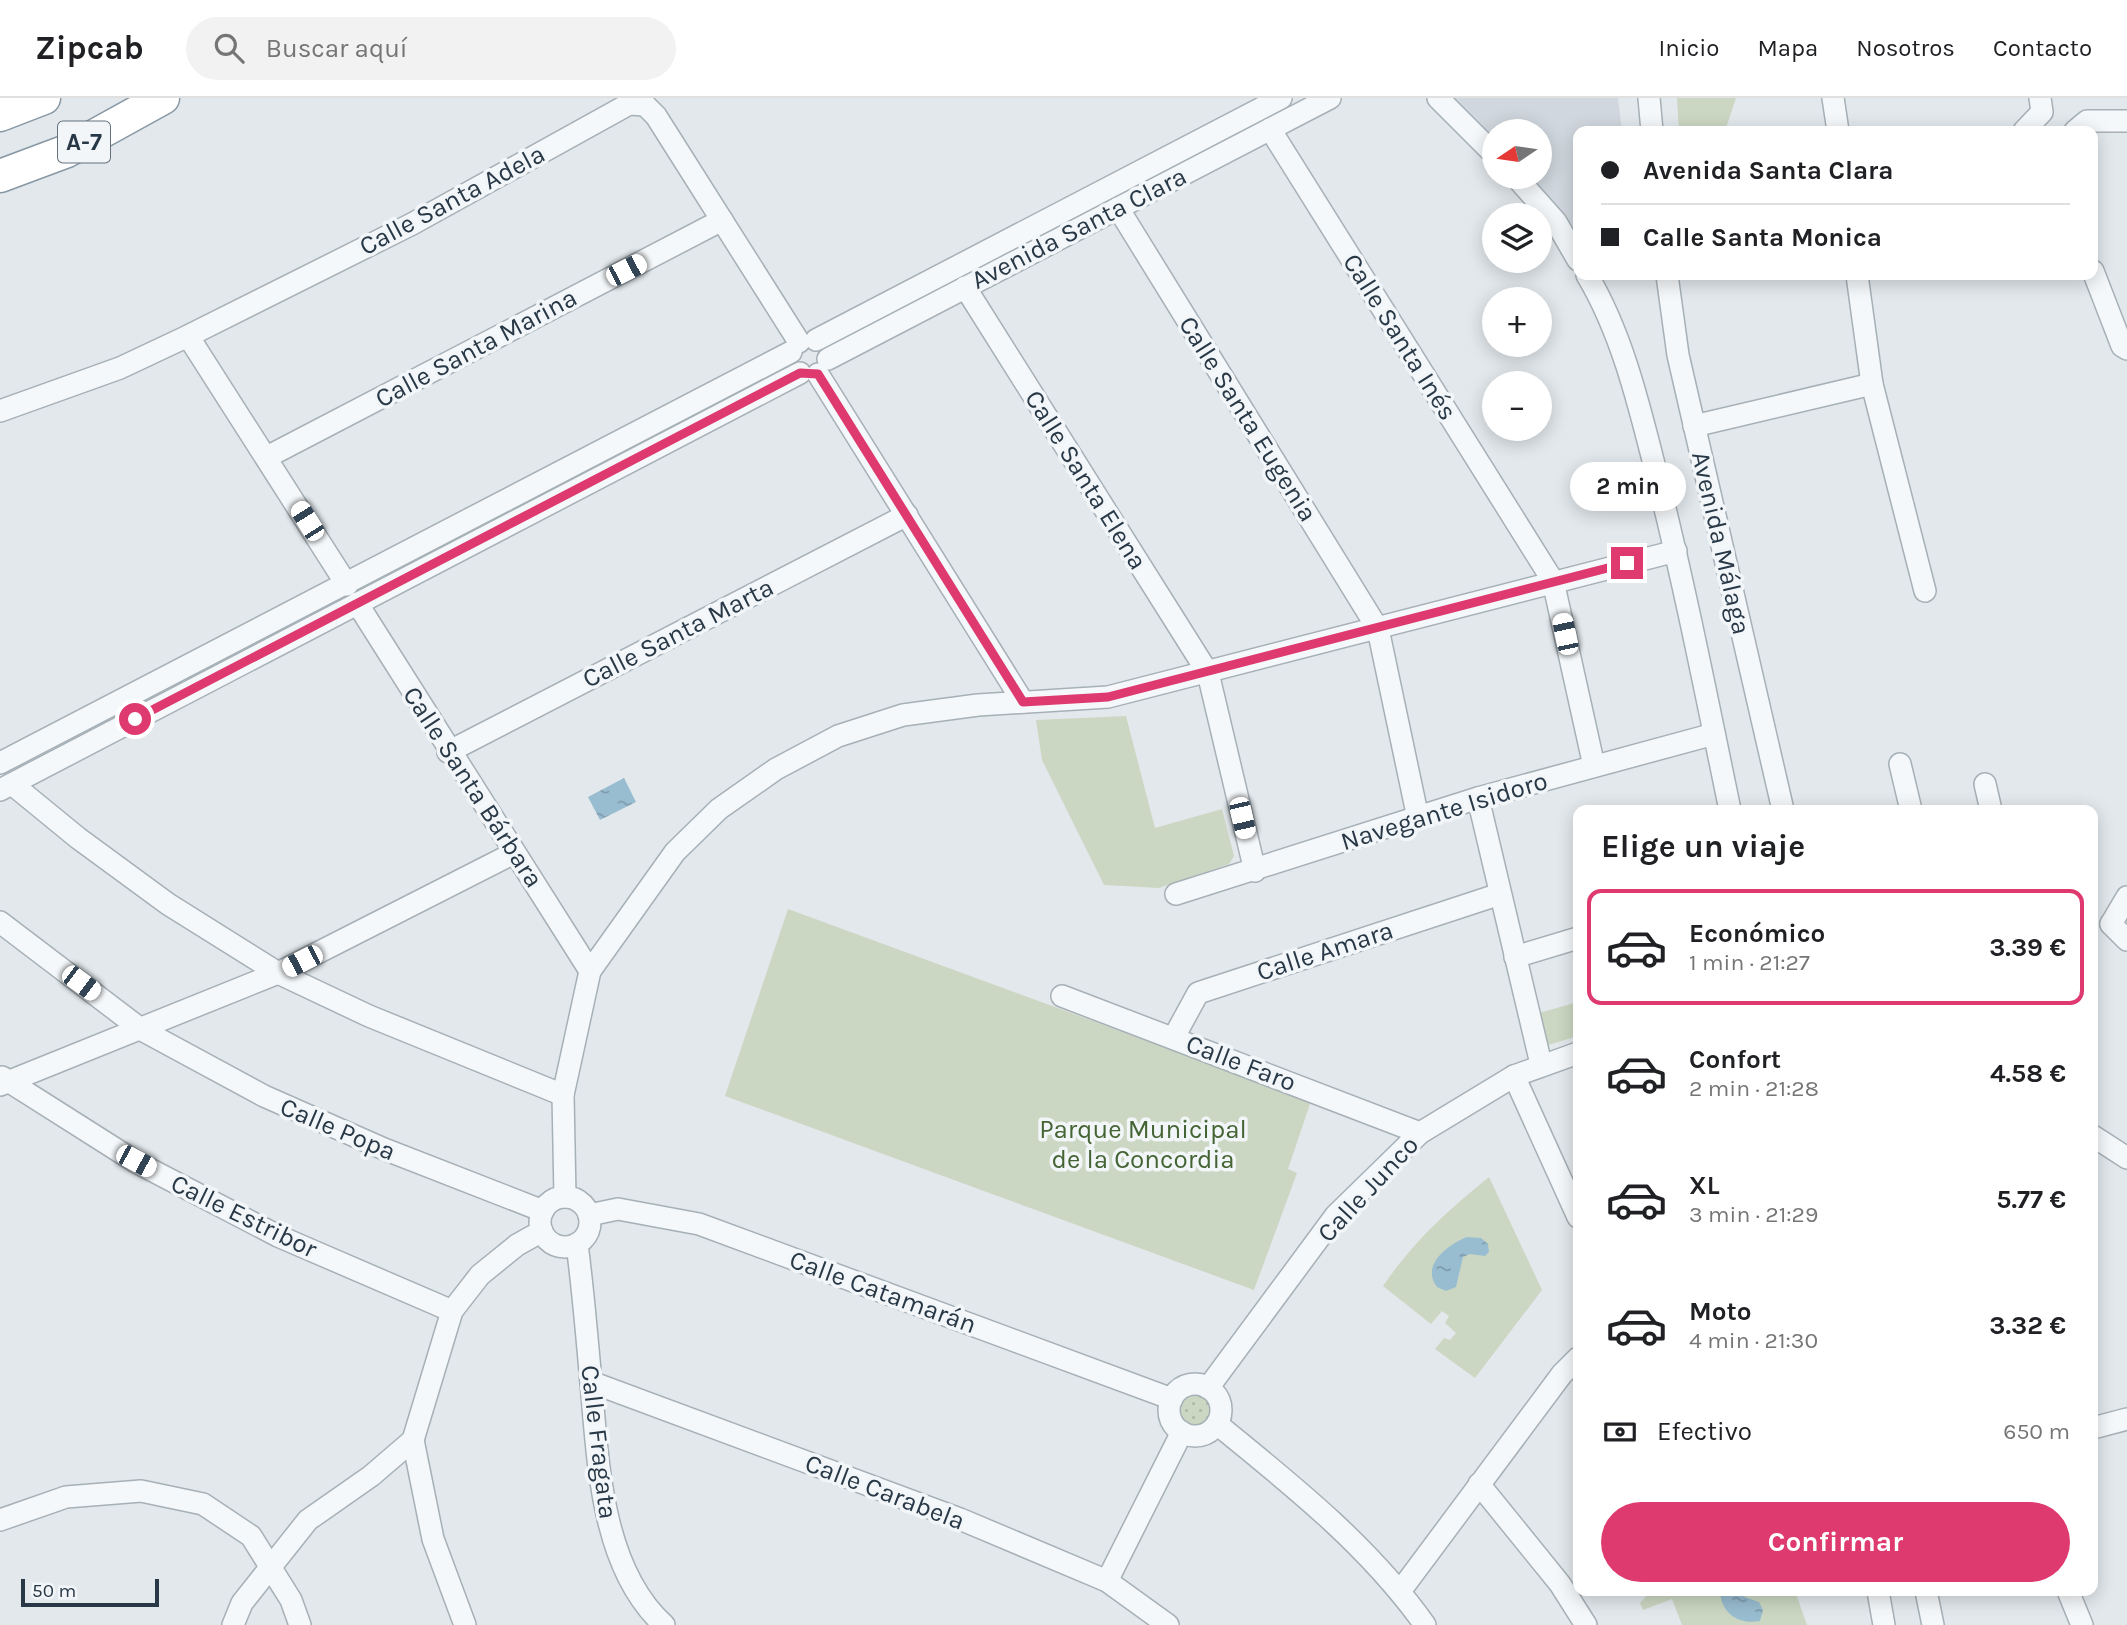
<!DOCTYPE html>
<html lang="es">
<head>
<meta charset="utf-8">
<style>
  :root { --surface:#fff; --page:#f2f2f2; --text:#202124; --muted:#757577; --line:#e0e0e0; --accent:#de3a70 }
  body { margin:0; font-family:Karla,sans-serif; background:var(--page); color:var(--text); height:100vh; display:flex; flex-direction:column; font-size:26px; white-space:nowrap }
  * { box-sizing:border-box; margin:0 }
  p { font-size:23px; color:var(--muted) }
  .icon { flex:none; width:38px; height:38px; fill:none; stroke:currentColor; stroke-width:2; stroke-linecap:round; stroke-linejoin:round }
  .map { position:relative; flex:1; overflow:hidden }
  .drawer { position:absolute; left:1573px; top:707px; width:525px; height:791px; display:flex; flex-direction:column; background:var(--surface); border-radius:14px; box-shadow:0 4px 18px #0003 }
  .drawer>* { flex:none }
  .hud { position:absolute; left:1573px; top:28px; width:525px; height:154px; border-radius:14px; box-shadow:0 4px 18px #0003; display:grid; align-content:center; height:154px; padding:0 28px; background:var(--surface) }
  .needle { width:46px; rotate:257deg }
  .tools { position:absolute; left:1482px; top:21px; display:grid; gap:14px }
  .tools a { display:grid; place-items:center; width:70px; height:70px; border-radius:50%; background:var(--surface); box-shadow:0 4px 18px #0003; font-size:35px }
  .scale { position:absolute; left:21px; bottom:18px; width:138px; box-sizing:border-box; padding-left:7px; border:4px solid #283846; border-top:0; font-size:19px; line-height:24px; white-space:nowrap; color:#283846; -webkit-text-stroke:5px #f2f6f9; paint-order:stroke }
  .end { position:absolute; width:32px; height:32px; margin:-16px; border:9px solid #de3a70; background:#fff; box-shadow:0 0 0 4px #fff }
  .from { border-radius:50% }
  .bubble { position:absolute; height:49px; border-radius:24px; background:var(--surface); box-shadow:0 4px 18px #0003; font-size:23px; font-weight:700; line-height:49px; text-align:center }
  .car { position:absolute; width:21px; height:42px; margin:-21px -10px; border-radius:9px; box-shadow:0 0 5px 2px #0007; background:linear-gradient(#fff 24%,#345 0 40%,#fff 0 76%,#345 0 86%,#fff 0) }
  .hud b { display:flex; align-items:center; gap:24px; height:66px; font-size:26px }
  .hud b+b { border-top:2px solid var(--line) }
  .hud i { width:18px; height:18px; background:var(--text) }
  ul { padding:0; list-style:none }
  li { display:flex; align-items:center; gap:21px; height:116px; margin:0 14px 10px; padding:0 14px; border:4px solid transparent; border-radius:14px }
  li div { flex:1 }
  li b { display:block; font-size:26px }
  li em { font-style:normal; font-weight:700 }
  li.selected { border-color:var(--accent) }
  li>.icon { width:63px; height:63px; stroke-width:1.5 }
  h2 { padding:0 28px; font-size:32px; line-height:84px }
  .pay { display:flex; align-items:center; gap:18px; height:77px; padding:0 28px; font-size:26px }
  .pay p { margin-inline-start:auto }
  .action { display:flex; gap:14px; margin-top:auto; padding:14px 28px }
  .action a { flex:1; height:80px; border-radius:42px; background:var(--accent); color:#fff; font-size:28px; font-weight:700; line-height:80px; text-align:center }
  header { display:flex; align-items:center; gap:42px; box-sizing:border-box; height:98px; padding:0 35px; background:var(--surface); border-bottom:2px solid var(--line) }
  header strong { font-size:33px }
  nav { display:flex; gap:38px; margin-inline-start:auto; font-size:24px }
  .search { width:490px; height:63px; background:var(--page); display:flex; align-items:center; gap:18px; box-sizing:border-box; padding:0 24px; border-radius:38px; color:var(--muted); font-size:26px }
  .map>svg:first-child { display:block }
</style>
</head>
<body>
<header>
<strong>Zipcab</strong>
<div class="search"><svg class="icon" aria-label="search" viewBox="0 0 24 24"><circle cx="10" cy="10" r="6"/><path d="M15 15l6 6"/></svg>Buscar aquí</div>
<nav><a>Inicio</a><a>Mapa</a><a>Nosotros</a><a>Contacto</a></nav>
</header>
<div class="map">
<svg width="2127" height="1527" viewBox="0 0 2127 1527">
  <defs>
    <pattern id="grass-dots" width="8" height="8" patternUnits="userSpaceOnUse" patternTransform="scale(1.75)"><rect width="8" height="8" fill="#cbd7c2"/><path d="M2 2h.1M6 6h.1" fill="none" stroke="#aeb9a8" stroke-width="1.8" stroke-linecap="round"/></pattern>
    <pattern id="water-ripples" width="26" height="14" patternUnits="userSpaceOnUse" patternTransform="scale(1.75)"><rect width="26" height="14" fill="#99bdd0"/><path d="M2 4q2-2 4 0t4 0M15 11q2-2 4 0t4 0" fill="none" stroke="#7d9bab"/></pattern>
  </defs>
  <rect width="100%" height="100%" fill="#e2e8ec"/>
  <polygon fill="#d0d7de" points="1455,0 1618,0 1622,33 1578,33 1578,140 1552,103 1528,79 1540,79 1540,33 1494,33 1494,46 1453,4"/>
  <circle fill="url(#grass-dots)" cx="1195" cy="1313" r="16"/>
  <g fill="#cbd7c2">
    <polygon points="1677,0 1736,0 1725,33 1679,33"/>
    <polygon points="1126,618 1155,730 1222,711 1234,758 1229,766 1159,790 1104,787 1042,662 1036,622"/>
    <polygon points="788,811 1311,1003 1288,1071 1297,1075 1254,1192 725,998"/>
    <polygon points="1578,904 1578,938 1548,947 1539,915"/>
    <path d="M1489,1079L1542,1192L1475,1280L1435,1251L1444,1240L1450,1242L1456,1235L1445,1225L1449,1218L1442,1213L1431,1226L1383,1188C1415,1142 1445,1115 1489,1079Z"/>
    <polygon points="1651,1493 1795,1493 1807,1527 1682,1527 1672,1501 1643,1512 1640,1505"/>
  </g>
  <g fill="url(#water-ripples)">
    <polygon points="624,680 636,704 600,722 588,699"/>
    <path d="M1467,1139L1481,1140L1488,1146L1489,1154L1485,1158L1470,1156L1463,1159L1456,1189L1446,1193L1437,1189C1420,1167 1449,1146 1467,1139Z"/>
    <path d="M1720,1493H1740L1745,1499L1759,1504L1763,1512L1760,1523C1738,1527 1721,1515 1720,1493Z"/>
  </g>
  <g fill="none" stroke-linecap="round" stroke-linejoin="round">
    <defs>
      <g id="minor">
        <polyline points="1438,0 1494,56"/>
        <polyline points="1649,0 1652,33"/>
        <polyline points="1833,0 1838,33"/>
        <polyline points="1270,31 1553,483 1594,668"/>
        <polyline points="2024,33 2042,14 2040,0"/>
        <polyline points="2075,33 2087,23 2127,23"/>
        <polyline points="1516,79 1556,124 1578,162"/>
        <polyline points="1118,110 1378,531 1418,720"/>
        <polyline points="2093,173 2122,248 2127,251"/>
        <path d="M1587,177C1623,237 1640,311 1657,378C1685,489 1707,601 1730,712"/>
        <polyline points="1667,177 1678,257 1783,712"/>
        <polyline points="1857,177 1872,286 1925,493"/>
        <polyline points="965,189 1208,575 1255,773"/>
        <polyline points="188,238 347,487"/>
        <polyline points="816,242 1281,0"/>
        <polyline points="828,261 1330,0"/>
        <polyline points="818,276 1023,604"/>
        <polyline points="0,313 120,270 188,238 412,126 629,6 645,7 656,18 799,244"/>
        <polyline points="1694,328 1872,286"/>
        <polyline points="267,359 722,122"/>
        <polyline points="357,505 590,873"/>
        <polyline points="448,654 907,417"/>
        <polyline points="0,665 791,254"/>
        <polyline points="1900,666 1911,712"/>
        <polyline points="12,686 78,740 168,806 278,875 369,918 563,997"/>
        <polyline points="1985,686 1991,712"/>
        <polyline points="0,692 800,275"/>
        <polyline points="1478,700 1541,966"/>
        <polyline points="1176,796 1478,700 1714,636"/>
        <polyline points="0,824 142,932 264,998 384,1051 543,1113"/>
        <polyline points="2111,826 2127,799"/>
        <polyline points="2111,826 2127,842"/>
        <polyline points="1515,859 1578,840"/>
        <polyline points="1062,898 1420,1035"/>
        <polyline points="1174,939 1198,895 1500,796"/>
        <polyline points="1514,978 1578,1119"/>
        <polyline points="2,979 136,1064 278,1138 452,1213"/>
        <polyline points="0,987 278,875 514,755"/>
        <polyline points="2093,1038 2127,1060"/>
        <polyline points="565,1099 563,997 590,873 675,754 719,711 776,671 838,638 903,617 978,607 1108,599 1676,453"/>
        <circle cx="565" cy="1124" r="25"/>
        <polyline points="589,1117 618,1111 699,1126 1172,1301"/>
        <path d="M577,1146C583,1192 587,1238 591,1285C598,1363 601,1470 664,1527"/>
        <polyline points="591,1284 960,1421 1107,1483 1168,1527"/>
        <circle cx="1195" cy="1312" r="26"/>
        <polyline points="1208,1290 1336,1117 1420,1035 1514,978 1578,955"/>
        <path d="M1217,1326C1292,1387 1369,1448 1425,1527"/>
        <polyline points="2093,1330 2127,1321"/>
        <polyline points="413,1342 433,1441 465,1527"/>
        <polyline points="1479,1386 1560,1486 1586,1527"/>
        <polyline points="0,1422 66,1399 141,1393 203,1406 251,1438 291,1502 300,1527"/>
        <polyline points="1107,1483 1182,1334"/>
        <polyline points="1401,1492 1562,1276 1578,1260"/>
        <polyline points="1878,1493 1884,1527"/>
        <polyline points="1926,1493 1933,1527"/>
        <polyline points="2068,1493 2082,1527"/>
        <polyline points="233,1527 242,1505 308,1422 371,1378 413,1342 452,1213 480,1177 517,1147 542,1133"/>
      </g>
      <g id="highway">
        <polyline points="0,17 44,0"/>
        <polyline points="0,78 67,53 163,0"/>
      </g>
    </defs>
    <use href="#minor" stroke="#a6b0b7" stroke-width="24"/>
    <use href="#highway" stroke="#8798a4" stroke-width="35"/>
    <use href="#minor" stroke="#f5f8fa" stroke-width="21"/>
    <use href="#highway" stroke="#fff" stroke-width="32"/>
  </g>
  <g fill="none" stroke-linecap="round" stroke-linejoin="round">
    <polyline stroke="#de3a70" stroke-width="9" points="135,621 800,275 818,276 1023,604 1108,599 1627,465"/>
  </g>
  <g text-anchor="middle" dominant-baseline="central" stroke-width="7" stroke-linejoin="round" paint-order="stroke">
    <rect fill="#f2f6f9" stroke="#65717c" stroke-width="2" x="58" y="23.5" width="52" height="41" rx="5"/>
    <g font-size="24" font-weight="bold" fill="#283846">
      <text x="84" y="44">A-7</text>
    </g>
    <g font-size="26" fill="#283846" stroke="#f2f6f9">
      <text transform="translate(452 102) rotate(-28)">Calle Santa Adela</text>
      <text transform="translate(1079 130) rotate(-27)">Avenida Santa Clara</text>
      <text transform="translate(1400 239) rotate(58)">Calle Santa Inés</text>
      <text transform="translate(476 250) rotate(-28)">Calle Santa Marina</text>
      <text transform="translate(1248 321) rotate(58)">Calle Santa Eugenia</text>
      <text transform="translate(1086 382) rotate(58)">Calle Santa Elena</text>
      <text transform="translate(1721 445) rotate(77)">Avenida Málaga</text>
      <text transform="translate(678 535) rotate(-27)">Calle Santa Marta</text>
      <text transform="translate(473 689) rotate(57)">Calle Santa Bárbara</text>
      <text transform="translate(1444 713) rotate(-17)">Navegante Isidoro</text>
      <text transform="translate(1325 853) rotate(-18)">Calle Amara</text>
      <text transform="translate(1241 965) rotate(21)">Calle Faro</text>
      <text transform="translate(338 1031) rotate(23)">Calle Popa</text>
      <text transform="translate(1368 1091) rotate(-47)">Calle Junco</text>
      <text transform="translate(244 1118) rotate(26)">Calle Estribor</text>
      <text transform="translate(883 1194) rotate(20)">Calle Catamarán</text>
      <text transform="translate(599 1344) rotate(83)">Calle Fragata</text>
      <text transform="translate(885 1394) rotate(21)">Calle Carabela</text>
    </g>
    <g font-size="26" fill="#456433" stroke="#f2f6f9">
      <text x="1143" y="1031">Parque Municipal<tspan x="1143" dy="30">de la Concordia</tspan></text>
    </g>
  </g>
</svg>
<div class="tools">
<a><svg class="needle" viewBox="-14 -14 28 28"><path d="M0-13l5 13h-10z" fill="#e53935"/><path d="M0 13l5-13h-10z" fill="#757577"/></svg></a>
<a><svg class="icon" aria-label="layers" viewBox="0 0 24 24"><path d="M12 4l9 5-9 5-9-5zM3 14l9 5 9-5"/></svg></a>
<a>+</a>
<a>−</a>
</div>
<div class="scale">50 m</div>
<i class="end from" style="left:135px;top:621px"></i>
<i class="end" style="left:1627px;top:465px"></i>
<div class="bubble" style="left:1570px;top:364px;width:116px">2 min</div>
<i class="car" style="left:626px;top:172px;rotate:63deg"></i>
<i class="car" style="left:307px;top:423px;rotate:328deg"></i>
<i class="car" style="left:1565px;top:536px;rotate:348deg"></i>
<i class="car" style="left:1242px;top:720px;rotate:167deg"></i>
<i class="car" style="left:302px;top:863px;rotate:243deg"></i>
<i class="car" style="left:81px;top:885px;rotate:127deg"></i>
<i class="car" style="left:136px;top:1063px;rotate:118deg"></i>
<div class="hud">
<b><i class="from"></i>Avenida Santa Clara</b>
<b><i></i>Calle Santa Monica</b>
</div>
<section class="drawer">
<h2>Elige un viaje</h2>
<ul>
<li class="selected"><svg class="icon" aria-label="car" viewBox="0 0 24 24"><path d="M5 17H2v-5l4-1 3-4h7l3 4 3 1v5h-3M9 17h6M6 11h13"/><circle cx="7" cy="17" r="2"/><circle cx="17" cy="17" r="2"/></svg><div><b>Económico</b><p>1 min · 21:27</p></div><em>3.39 €</em></li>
<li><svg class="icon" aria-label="car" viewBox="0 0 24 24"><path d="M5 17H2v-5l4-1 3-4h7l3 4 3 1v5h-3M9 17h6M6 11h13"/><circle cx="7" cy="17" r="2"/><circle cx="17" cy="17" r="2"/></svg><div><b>Confort</b><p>2 min · 21:28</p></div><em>4.58 €</em></li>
<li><svg class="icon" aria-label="car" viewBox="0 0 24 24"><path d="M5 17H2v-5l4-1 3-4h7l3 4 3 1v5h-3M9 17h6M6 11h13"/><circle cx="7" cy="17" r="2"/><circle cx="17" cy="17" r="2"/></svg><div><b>XL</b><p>3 min · 21:29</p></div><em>5.77 €</em></li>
<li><svg class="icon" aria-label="car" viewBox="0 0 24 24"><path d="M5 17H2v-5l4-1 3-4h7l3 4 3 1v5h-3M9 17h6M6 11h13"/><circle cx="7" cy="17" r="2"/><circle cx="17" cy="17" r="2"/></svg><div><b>Moto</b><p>4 min · 21:30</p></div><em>3.32 €</em></li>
</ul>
<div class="pay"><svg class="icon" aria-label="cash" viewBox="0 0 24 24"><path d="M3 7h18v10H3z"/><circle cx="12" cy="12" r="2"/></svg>Efectivo<p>650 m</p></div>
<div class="action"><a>Confirmar</a></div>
</section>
</div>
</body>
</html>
